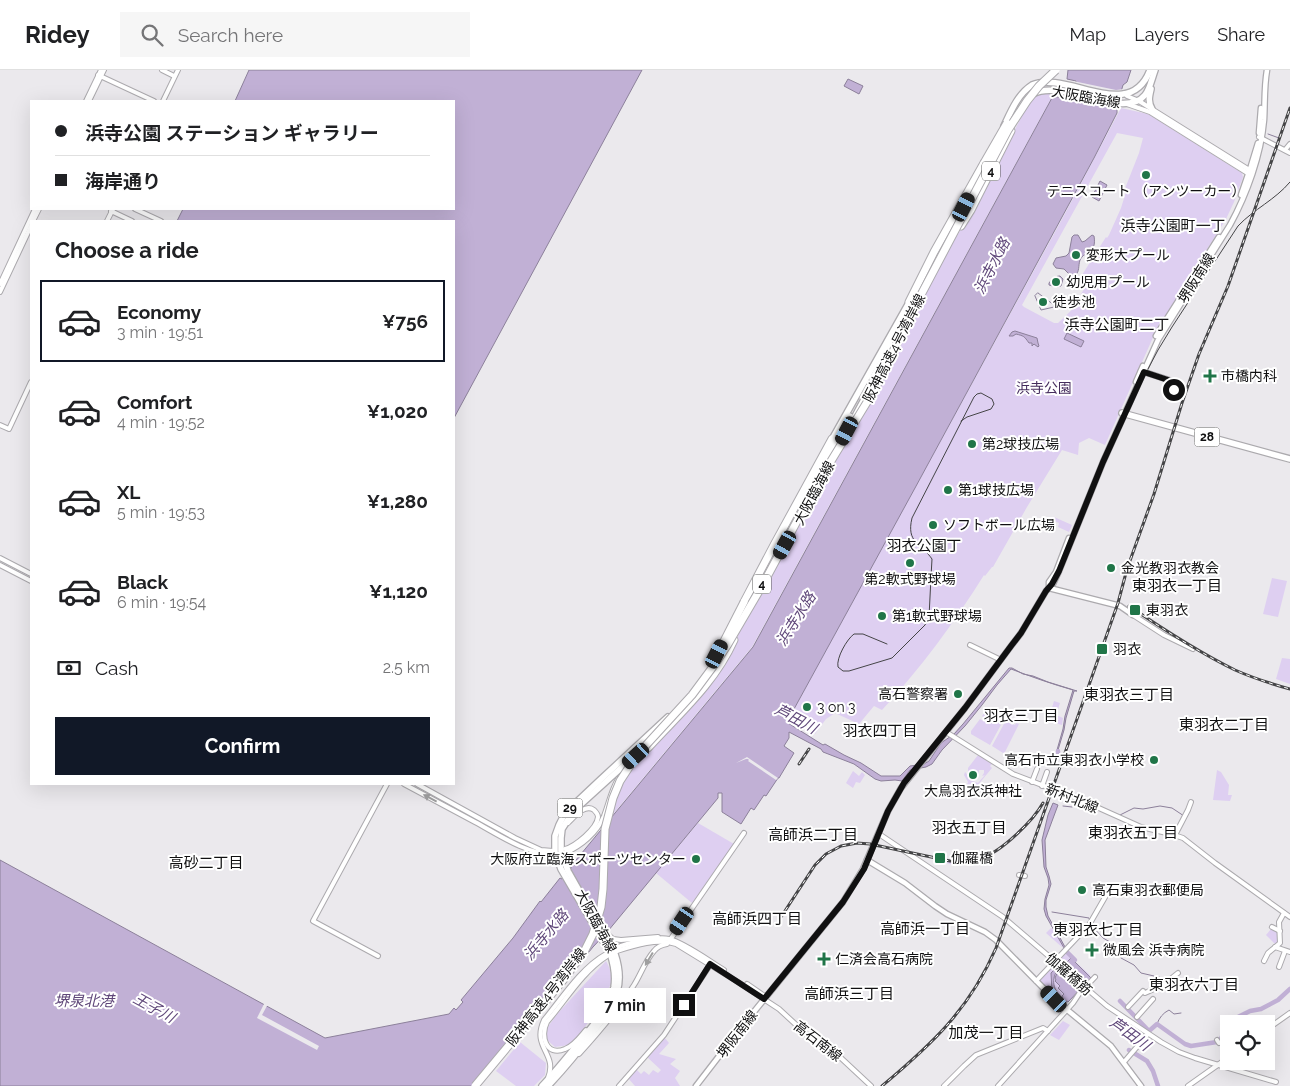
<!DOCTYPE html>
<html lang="en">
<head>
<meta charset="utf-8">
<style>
  :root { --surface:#fff; --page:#f6f6f6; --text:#202124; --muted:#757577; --line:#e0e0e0; --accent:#111827 }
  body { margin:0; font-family:Raleway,"Noto Sans JP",sans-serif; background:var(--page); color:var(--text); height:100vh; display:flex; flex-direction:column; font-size:19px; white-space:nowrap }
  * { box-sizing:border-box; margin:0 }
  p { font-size:16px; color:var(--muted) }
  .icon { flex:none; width:28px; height:28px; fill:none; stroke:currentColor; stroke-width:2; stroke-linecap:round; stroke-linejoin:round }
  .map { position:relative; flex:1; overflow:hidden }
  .side { position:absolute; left:30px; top:150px; width:425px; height:565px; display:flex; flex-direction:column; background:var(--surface); border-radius:0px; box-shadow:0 5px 20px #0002 }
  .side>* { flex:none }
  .top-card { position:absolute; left:30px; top:30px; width:425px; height:110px; border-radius:0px; box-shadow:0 5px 20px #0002; display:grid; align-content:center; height:110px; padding:0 25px; background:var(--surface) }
  .buttons { position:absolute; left:1220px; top:945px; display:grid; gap:10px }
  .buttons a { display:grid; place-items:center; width:55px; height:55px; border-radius:0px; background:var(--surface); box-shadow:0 5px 20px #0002; font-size:25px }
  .end { position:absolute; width:22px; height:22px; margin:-11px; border:6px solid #101011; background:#fff; box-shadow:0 0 0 2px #fff }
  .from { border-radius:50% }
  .bubble { position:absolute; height:35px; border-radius:0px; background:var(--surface); box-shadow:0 5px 20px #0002; font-size:16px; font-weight:700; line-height:35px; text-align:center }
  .car { position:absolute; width:15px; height:30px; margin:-15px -8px; border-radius:6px; box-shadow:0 0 4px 1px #0007; background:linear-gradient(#222 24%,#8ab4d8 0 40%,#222 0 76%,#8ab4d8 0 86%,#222 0) }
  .top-card b { display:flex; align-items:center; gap:18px; height:48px; font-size:19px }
  .top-card b+b { border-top:1px solid var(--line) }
  .top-card i { width:12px; height:12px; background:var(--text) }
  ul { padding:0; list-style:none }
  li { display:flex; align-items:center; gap:15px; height:82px; margin:0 10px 8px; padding:0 15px; border:2px solid transparent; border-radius:0px }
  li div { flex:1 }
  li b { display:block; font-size:19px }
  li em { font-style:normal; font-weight:700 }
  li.current { border-color:var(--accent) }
  li>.icon { width:45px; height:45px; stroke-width:1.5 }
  h2 { padding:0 25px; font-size:22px; line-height:60px }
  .pay { display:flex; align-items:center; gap:12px; height:55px; padding:0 25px; font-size:19px }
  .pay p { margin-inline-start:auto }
  .primary-button { display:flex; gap:10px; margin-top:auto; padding:10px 25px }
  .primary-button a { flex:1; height:58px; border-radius:0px; background:var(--accent); color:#fff; font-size:20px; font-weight:700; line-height:58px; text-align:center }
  header { display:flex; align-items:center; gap:30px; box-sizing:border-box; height:70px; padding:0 25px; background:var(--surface); border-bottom:1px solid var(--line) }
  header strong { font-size:24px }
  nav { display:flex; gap:28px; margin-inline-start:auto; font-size:18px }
  .search { width:350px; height:45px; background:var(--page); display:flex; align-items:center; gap:12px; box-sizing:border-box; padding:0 18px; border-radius:0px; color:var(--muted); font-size:19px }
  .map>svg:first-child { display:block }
</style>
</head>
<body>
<header>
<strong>Ridey</strong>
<div class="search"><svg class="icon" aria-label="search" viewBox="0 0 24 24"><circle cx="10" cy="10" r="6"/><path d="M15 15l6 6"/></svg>Search here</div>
<nav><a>Map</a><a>Layers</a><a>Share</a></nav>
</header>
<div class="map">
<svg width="1290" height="1016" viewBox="0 0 1290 1016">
  <rect width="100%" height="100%" fill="#ebe9ed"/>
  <g fill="#decff1" fill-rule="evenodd">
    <path d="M1041,23H1050L1052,27L752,577L610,748C613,737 616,726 622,716C640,682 671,655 698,628L704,623L725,594L739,563L765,519L809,436L950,177L973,140L1023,44L1034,26Z"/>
    <path d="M1121,38L1148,44L1242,103L1243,107L1234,132L1226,149L1155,263L1105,375L1089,368L1079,373L1078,385L1062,380L1027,437L993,497H992L985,506L984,505C954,553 920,599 882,640L874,636L859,654L835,643L826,649L815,664L789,648L1061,151ZM1117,63L1143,68L1139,83L1124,121L1126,122L1121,138L1109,165L1107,168L1106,167L1082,205V209L1086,216L1081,224L1080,230L1077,235L1058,253H1054L1024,237L1022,235Z"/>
    <polygon points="1054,447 1072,455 1069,462 1058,457 1059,453 1052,450"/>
    <polygon points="1272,508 1287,511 1278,547 1263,544"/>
    <polygon points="1282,588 1290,589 1290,614 1276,609"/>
    <polygon points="1054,631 1060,633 1056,645 1063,648 1062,655 1048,651"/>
    <polygon points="989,637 996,642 995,644 1002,648 1001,650 1003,651 990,675 971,664 971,661 980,649 983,651 985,648 982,646"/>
    <polygon points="1005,652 1007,653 1008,652 1015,655 1016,653 1019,654 1005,682 1003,683 992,676"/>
    <polygon points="978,685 992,694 990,696 992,698 977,716 971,714 969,718 966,717 968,712 964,705 965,702 966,703 970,710 978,713 985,705 982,706 984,703 984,700 979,700 979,705 973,708 968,704 968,698"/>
    <polygon points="1217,700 1221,702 1229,715 1228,725 1232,725 1230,731 1213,730"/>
    <polygon points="853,701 859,706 862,702 865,705 860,713 856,712 853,718 846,713"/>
    <polygon points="698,753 734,774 692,833 656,803"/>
    <path d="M985,788C983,793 981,793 977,793L975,795L971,794L953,795L936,790L937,789C955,793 967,793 985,788Z"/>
    <polygon points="1051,858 1055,861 1063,878 1046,863"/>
    <polygon points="1271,859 1278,861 1279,871 1276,875 1266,865"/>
    <polygon points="1068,878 1069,882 1072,886 1071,888 1089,904 1092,909 1068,932 1063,935 1038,910"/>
    <path d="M606,891C610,898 612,904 611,913C609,922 578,970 570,974C567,976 559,976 555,977L547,970V958L558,943Z"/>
    <polygon points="1063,951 1070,955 1059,970 1050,965"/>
    <polygon points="664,967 669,973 659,984 676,989 670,994 680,1001 675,1008 680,1016 635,1016 628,1008 636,999 641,1004 644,1001 649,1005 653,1000 658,1003 661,1000 647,987"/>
    <polygon points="520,972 546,993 545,1005 534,1016 516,1016 496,1001"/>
  </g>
  <g fill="#c1b0d5" stroke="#8c809a">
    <polygon points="249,0 642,0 454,348 454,151 177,151 183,139 454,139 454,31 235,31"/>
    <path d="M1068,0H1131L1127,12L1123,15L1117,36V43L1094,88L915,418L788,650V653L823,675L825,674L844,685L861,693L881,706H900L910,696L924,694L929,691L941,673L954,664L963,654L1009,598H1012L1023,604L1033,606L1048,612L1077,621H1074L1066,648L1064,660L1058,680V686L1057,680L1063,659L1065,646L1073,620C1052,614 1032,607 1011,599L997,615L982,635L965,656L942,680L932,694L926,697L910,700L902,711L895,710L881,711L875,709L854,694L823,682L821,679L789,662V668L784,676L794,683L779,708H778L766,726L764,725L754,740L751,738L741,754L722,742V723H718V728L608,861L593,877L479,1016H0V790L325,968L449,944L454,938L456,940L463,932L461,930L513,868L540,831L541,832L560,808L562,809L571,798V796L753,577L1053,26L1072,30L1076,11L1067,9Z"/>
    <polygon points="848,9 863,16 859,24 844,16"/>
    <polygon points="1100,111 1107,115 1099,131 1092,127"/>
    <path d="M1074,165H1078L1082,172L1085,171L1092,165L1094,166C1097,184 1085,180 1080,190C1078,196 1080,201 1075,206L1070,205L1064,199L1056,198L1053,194L1056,188L1066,186L1069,183L1072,167Z"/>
    <path d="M1060,206L1063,209L1061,216L1057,217L1049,215V213C1052,209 1055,206 1060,206Z"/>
    <path d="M1015,261L1037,268L1038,273L1039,276L1038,277L1034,274L1032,276V273H1029C1024,266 1024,266 1016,264L1013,266H1009L1012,262Z"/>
    <polygon points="1067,263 1084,271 1081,277 1064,269"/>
    <polygon points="1053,733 1058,735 1045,770 1046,797 1049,806 1051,814 1046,830 1046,837 1048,846 1065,877 1064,878 1046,846 1044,839 1045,829 1049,815 1048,808 1044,797 1042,770 1048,745"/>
    <path d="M1071,888L1091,908L1068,932L1066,931L1065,933L1052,921L1051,903L1057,897L1059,898C1050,909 1053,920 1063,929L1062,926L1064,924L1058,918L1060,916L1055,911L1056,910L1055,908L1058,901Z"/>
  </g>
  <g fill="#ebe9ed">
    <polygon points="1073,11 1116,20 1124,19 1122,27 1072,16"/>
    <polygon points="747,687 778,708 776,710 748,691 749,690 748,689 746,689 736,693"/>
    <polygon points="265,932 268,934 262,945 319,976 317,980 257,948"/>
  </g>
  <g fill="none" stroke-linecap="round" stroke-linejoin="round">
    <g stroke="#8c809a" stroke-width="1">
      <polyline points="1268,64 1279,68"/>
      <polygon points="1038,223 1054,235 1054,237 1041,240 1035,226"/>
      <polyline points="1063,736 1072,737"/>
      <polyline points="1120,745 1134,738 1143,739 1160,736 1172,738 1184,746"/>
      <polyline points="1052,842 1089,848 1090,851"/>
      <polyline points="1091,855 1103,868 1110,872"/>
      <polyline points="1111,873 1114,874 1120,886"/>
      <polyline points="1121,888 1134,895 1141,903 1154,906"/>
      <polyline points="1156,906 1167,910"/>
      <polyline points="1170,911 1177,918"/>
      <path d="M1157,954C1159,948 1163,943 1169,940L1174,944L1181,943"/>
    </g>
    <g stroke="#c1b0d5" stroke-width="4.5">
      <polyline points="1058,681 1058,686 1070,690"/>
      <polyline points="1066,881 1075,890"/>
      <polyline points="1120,931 1149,961 1157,954 1185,974 1191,976 1217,972"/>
      <polyline points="1220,971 1228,952 1250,941 1261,939 1278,930 1290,919"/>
      <polyline points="1129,980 1147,991 1153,1001 1158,1016"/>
    </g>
    <defs>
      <g id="tertiary">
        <polyline points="162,0 174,6"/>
        <polyline points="98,5 154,31"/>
        <polyline points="1125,23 1127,26 1139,31 1251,101"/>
        <polyline points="86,31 101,0"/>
        <polyline points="89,31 104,0"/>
        <polyline points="163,31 178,0"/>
        <polyline points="1127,34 1150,42 1249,104"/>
        <polyline points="1259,67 1290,83"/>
        <polyline points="1285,80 1290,74"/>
        <polyline points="135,139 161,151"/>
        <polyline points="111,141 132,151"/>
        <polyline points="33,151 39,139"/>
        <polyline points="107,151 113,139"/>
        <polyline points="0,214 35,139"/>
        <polyline points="0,222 31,156"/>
        <polyline points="0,355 9,359 31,312"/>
        <polyline points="0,488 31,504"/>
        <polyline points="0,495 31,511"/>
        <polyline points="1133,545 1164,565 1193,579"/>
        <polyline points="970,575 1001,590"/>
        <polyline points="946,662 1013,704 1081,730 1141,757 1171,764 1183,768 1215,793 1290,847"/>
        <polyline points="1032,712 1037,699"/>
        <path d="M404,714C428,727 451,739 475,752C499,765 525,783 553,785"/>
        <polyline points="417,714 515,768 541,780 553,781"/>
        <polyline points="1042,716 1047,702"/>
        <polyline points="879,764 1003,847 1107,936 1161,972 1179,982 1195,988 1276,1012"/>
        <polyline points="1175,765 1188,740 1191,732"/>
        <path d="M565,779C575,776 597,759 598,747C598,744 596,742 594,740C585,733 574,747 568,753"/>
        <path d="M565,783C581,776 597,763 604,746C609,733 611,721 618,709"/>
        <polyline points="1019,805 1025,806"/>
        <polyline points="1272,857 1280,861"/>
        <polyline points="605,862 613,869 621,870 658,867"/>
        <polyline points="670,870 744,763"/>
        <polyline points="1275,877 1290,882"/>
        <path d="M616,878C627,873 658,866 669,869C685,873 709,891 724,900"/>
        <path d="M617,881C635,875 658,868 676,874L738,912L779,939L817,974L834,985L841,988L871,1016"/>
        <polyline points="378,886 313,851 387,714"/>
        <polyline points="1264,891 1268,883 1280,873 1279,852 1284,843"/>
        <polyline points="1279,897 1285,881"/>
        <polyline points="1036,911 1089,855 1108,822"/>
        <polyline points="747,914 766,927"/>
        <polyline points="1145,923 1163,915 1178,903"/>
        <polyline points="1128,937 1143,921"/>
        <polyline points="1137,947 1153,929"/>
        <path d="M586,960C580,967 574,976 565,979C546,987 540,966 547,952C566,930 582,902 607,886"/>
        <polyline points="1266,960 1290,943"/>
        <polyline points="1217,970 1219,973"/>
        <path d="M579,984C599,962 618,940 634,915C641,904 645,891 654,881C657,877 661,875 667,874"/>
        <polyline points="1124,992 1148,964"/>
        <path d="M548,1008C558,983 531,978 544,950C562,928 581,898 606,884"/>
        <polyline points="619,1016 664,965 710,895"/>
        <polyline points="944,1016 964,996 976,985 1043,958 1048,961"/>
        <polyline points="998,1016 1073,933 1079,924 1095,907"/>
        <polyline points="1188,1016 1229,987"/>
      </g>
      <g id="secondary">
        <polyline points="1259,63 1261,38"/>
        <polyline points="1241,125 1251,96 1258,73"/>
        <polyline points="1156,266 1219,167"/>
        <polyline points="1141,301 1175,312 1176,314 1173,321 1170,320 1171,314 1168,310"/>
        <polyline points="1136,312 1143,296"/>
        <polyline points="1049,518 1049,512 1056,502 1069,468"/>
        <polyline points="1049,518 1120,536 1133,545"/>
        <polyline points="867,790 905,813 935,836 947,844 985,862 996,870 1054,929 1111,976 1141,1016"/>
        <path d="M696,1016L740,959L843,832L863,799L888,741L901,718L965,638L1011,576L1021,563L1046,521L1053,514L1059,501L1103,392L1158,270L1230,155C1247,124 1261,85 1264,50C1265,33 1264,17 1267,0"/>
      </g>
      <g id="primary">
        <path d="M1151,19C1149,27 1148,32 1152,39"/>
        <path d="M1033,24C1062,8 1124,51 1145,25C1150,19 1152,8 1155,0"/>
        <path d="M1004,56C1011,41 1018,24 1032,15C1067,0 1130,54 1150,0"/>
        <polyline points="1122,343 1290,389"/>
        <polyline points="853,350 876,307"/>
        <polyline points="831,371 911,229"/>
        <polyline points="712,594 723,573"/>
        <path d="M542,1016C556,1001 569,985 582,969C594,954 610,937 614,917C616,905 614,895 610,883L561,799L555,782V766L559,755L565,743L600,710L668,647"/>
        <path d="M548,1016C564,999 579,981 593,962C603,950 613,937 617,922C621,909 619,896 615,884L568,801L561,781V768L562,759L569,748L578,737L632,688"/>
      </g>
      <g id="motorway">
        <polyline points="961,156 971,140 1011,61"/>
        <polyline points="909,232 934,182 984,93"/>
        <polyline points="873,309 910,239"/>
        <polyline points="826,391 850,347"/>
        <polyline points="744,532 774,475 832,369"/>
        <path d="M648,678C680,643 714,614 734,570"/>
      </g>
    </defs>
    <use href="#tertiary" stroke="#acaaae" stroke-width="6"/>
    <use href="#secondary" stroke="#acaaae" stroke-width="7"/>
    <use href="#primary" stroke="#acaaae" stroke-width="8"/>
    <use href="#motorway" stroke="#acaaae" stroke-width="9"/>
    <use href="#tertiary" stroke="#fff" stroke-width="4"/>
    <use href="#secondary" stroke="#fff" stroke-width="4.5"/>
    <use href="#primary" stroke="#fff" stroke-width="5.5"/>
    <use href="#motorway" stroke="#fff" stroke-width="7"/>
    <g stroke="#454547" stroke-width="1">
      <path d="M1148,299L1158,280L1172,257L1238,156C1254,139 1275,130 1290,112"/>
      <path d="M931,507L932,489C921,473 906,473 912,448L974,327L977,324L981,323L992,329L994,334L991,339L967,347L961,351"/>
      <path d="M887,574L863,564H854C847,569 836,588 838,597L843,601H849L892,588L925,555L929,547L931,507"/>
    </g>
    <defs>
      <g id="rail">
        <path d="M1129,536C1163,559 1198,582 1235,600C1253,608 1272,614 1290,619"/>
        <polyline points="799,694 809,679"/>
        <path d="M781,847L815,795L826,784L841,776L857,773L870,774L950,791C961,792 972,792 982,788C1002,781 1033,751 1043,733"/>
        <path d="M882,1016C932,974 969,940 996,878L1118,533L1127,499L1154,424L1182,333L1199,284L1228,216L1290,38"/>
      </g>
    </defs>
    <use href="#rail" stroke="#454547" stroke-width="3"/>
    <use href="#rail" stroke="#fff" stroke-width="1" stroke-dasharray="4" stroke-linecap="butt"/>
    <defs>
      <g id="motorway-bridge">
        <polyline points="984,93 1007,53"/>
        <polyline points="722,575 744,532"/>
        <polyline points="475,1016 564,909 585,880 593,864 601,837 603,819 605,759 613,728 620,711 637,685 692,625 715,594 728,574 762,516 817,414 875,319 913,240 1008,60 1027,31 1039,16 1056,0"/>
      </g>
    </defs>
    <use href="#motorway-bridge" stroke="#acaaae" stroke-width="9" stroke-linecap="butt"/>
    <use href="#motorway-bridge" stroke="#fff" stroke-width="7"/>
  </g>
  <defs><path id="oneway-solid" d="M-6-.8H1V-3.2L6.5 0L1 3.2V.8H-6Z" transform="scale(1.25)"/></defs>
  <g fill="#9f9fa0">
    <use href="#oneway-solid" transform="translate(430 728) rotate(-152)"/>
    <use href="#oneway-solid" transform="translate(649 889) rotate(121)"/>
  </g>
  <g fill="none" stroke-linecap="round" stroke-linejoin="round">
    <polyline stroke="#101011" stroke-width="6" points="684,935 710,894 764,929 843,832 864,799 888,741 904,713 965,638 1011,576 1021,563 1046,521 1052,514 1059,501 1103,392 1144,302 1168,310 1172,314 1170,320 1172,321 1174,320"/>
  </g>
  <g fill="#207548" stroke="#fff" stroke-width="2">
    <circle cx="1146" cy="105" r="5"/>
    <circle cx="1076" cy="185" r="5"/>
    <circle cx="1056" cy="212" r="5"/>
    <circle cx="1043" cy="232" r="5"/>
    <path d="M1207.5 298.5h5v5h5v5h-5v5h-5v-5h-5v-5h5z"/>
    <circle cx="972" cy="374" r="5"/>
    <circle cx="948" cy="420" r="5"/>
    <circle cx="933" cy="455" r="5"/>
    <circle cx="910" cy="493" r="5"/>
    <circle cx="1111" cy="498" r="5"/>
    <rect x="1129" y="534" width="12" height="12" rx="2.5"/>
    <circle cx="882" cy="546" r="5"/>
    <rect x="1096" y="573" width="12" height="12" rx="2.5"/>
    <circle cx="958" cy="624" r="5"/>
    <circle cx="807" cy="637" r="5"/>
    <circle cx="1154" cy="690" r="5"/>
    <circle cx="973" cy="705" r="5"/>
    <rect x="934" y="782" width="12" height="12" rx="2.5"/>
    <circle cx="696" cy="789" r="5"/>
    <circle cx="1082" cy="820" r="5"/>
    <path d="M1089.5 872.5h5v5h5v5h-5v5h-5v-5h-5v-5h5z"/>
    <path d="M821.5 881.5h5v5h5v5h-5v5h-5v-5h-5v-5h5z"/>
  </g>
  <g text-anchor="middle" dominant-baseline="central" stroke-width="4" stroke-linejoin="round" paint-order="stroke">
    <g fill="#fff" stroke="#585858" stroke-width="1">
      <rect x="982" y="91.5" width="18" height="19" rx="4"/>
      <rect x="1194.5" y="357.5" width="25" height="19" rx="4"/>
      <rect x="753" y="504.5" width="18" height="19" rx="4"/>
      <rect x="557.5" y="728.5" width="25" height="19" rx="4"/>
    </g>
    <g font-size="12" font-weight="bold" fill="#101011">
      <text x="991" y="101">4</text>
      <text x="1207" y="367">28</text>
      <text x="762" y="514">4</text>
      <text x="570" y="738">29</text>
    </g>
    <g font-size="14" fill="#101011" stroke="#fff">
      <text transform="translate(1086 27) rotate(10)">大阪臨海線</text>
      <text transform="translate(1196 208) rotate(-58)">堺阪南線</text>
      <text transform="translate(894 278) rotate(-63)">阪神高速4号湾岸線</text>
      <text transform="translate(814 423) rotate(-62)">大阪臨海線</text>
      <text transform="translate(1072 728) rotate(22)">新村北線</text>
      <text transform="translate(596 851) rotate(61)">大阪臨海線</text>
      <text transform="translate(1069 904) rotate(41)">伽羅橋筋</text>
      <text transform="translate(546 927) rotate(-52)">阪神高速4号湾岸線</text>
      <text transform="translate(737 964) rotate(-52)">堺阪南線</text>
      <text transform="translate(818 971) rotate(38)">高石南線</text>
    </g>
    <g font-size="14" fill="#101011" stroke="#fff" text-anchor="start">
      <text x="1146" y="121" text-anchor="middle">テニスコート （アンツーカー）</text>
      <text x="1086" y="185">変形大プール</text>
      <text x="1066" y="212">幼児用プール</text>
      <text x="1053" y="232">徒歩池</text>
      <text x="1221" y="306">市橋内科</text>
      <text x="982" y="374">第2球技広場</text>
      <text x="958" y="420">第1球技広場</text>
      <text x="943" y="455">ソフトボール広場</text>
      <text x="1121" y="498">金光教羽衣教会</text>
      <text x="910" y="509" text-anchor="middle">第2軟式野球場</text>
      <text x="1146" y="540">東羽衣</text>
      <text x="892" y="546">第1軟式野球場</text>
      <text x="1113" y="579">羽衣</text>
      <text x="948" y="624" text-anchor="end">高石警察署</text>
      <text x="817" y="637">3 on 3</text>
      <text x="1144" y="690" text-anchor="end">高石市立東羽衣小学校</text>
      <text x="973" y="721" text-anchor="middle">大鳥羽衣浜神社</text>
      <text x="951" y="788">伽羅橋</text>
      <text x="686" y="789" text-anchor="end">大阪府立臨海スポーツセンター</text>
      <text x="1092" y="820">高石東羽衣郵便局</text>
      <text x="1103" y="880">微風会 浜寺病院</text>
      <text x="835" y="889">仁済会高石病院</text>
    </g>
    <g font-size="14" fill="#452d5d" stroke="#fff">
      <text x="1044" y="318">浜寺公園</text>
    </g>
    <g font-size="15" fill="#101011" stroke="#fff">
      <text x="1173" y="156">浜寺公園町一丁</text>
      <text x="1117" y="255">浜寺公園町二丁</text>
      <text x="924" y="476">羽衣公園丁</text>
      <text x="1177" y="516">東羽衣一丁目</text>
      <text x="1129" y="625">東羽衣三丁目</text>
      <text x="1021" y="646">羽衣三丁目</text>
      <text x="1224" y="655">東羽衣二丁目</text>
      <text x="880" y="661">羽衣四丁目</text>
      <text x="969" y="758">羽衣五丁目</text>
      <text x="1133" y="763">東羽衣五丁目</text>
      <text x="813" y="765">高師浜二丁目</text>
      <text x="206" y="793">高砂二丁目</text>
      <text x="757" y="849">高師浜四丁目</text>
      <text x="925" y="859">高師浜一丁目</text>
      <text x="1098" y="860">東羽衣七丁目</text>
      <text x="1194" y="915">東羽衣六丁目</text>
      <text x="849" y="924">高師浜三丁目</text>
      <text x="986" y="963">加茂一丁目</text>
    </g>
    <g font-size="15" font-style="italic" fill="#60487a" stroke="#fff">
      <text transform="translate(992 196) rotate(-63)">浜寺水路</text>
      <text transform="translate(796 549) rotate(-58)">浜寺水路</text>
      <text transform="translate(796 649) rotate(28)">芦田川</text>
      <text transform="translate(546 865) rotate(-50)">浜寺水路</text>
      <text x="84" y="931">堺泉北港</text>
      <text transform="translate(154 938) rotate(29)">王子川</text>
      <text transform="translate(1130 964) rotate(36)">芦田川</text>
    </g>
  </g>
</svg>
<div class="buttons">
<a><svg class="icon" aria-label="locate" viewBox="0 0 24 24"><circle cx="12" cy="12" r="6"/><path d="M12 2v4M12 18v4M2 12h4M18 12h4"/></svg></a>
</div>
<i class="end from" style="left:1174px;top:320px"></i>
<i class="end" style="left:684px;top:935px"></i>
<div class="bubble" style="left:584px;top:918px;width:82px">7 min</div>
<i class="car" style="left:964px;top:137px;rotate:27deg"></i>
<i class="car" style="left:847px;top:361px;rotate:208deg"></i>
<i class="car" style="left:785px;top:475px;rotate:209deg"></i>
<i class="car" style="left:717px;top:584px;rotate:27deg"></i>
<i class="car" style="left:636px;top:686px;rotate:228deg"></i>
<i class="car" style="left:682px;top:851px;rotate:214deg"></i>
<i class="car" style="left:1054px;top:929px;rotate:316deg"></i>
<div class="top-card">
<b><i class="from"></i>浜寺公園 ステーション ギャラリー</b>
<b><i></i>海岸通り</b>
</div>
<section class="side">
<h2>Choose a ride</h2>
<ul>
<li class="current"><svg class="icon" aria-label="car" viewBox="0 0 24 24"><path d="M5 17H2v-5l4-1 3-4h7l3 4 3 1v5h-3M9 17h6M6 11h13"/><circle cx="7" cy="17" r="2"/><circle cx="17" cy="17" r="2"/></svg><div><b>Economy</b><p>3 min · 19:51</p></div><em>¥756</em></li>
<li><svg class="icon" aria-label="car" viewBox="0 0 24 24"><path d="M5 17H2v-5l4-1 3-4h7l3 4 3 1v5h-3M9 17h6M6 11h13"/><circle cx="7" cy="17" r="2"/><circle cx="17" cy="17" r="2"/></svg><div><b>Comfort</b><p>4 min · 19:52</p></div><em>¥1,020</em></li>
<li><svg class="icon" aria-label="car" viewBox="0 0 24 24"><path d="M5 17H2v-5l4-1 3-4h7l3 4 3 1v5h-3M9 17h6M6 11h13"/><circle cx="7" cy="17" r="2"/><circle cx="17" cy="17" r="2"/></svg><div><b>XL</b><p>5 min · 19:53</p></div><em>¥1,280</em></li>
<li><svg class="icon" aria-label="car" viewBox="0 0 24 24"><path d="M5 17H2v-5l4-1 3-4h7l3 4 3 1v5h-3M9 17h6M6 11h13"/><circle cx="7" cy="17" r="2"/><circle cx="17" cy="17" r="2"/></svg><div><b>Black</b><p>6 min · 19:54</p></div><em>¥1,120</em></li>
</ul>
<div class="pay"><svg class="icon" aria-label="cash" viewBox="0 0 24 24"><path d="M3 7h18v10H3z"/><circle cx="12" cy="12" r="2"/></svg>Cash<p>2.5 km</p></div>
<div class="primary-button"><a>Confirm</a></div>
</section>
</div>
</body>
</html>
